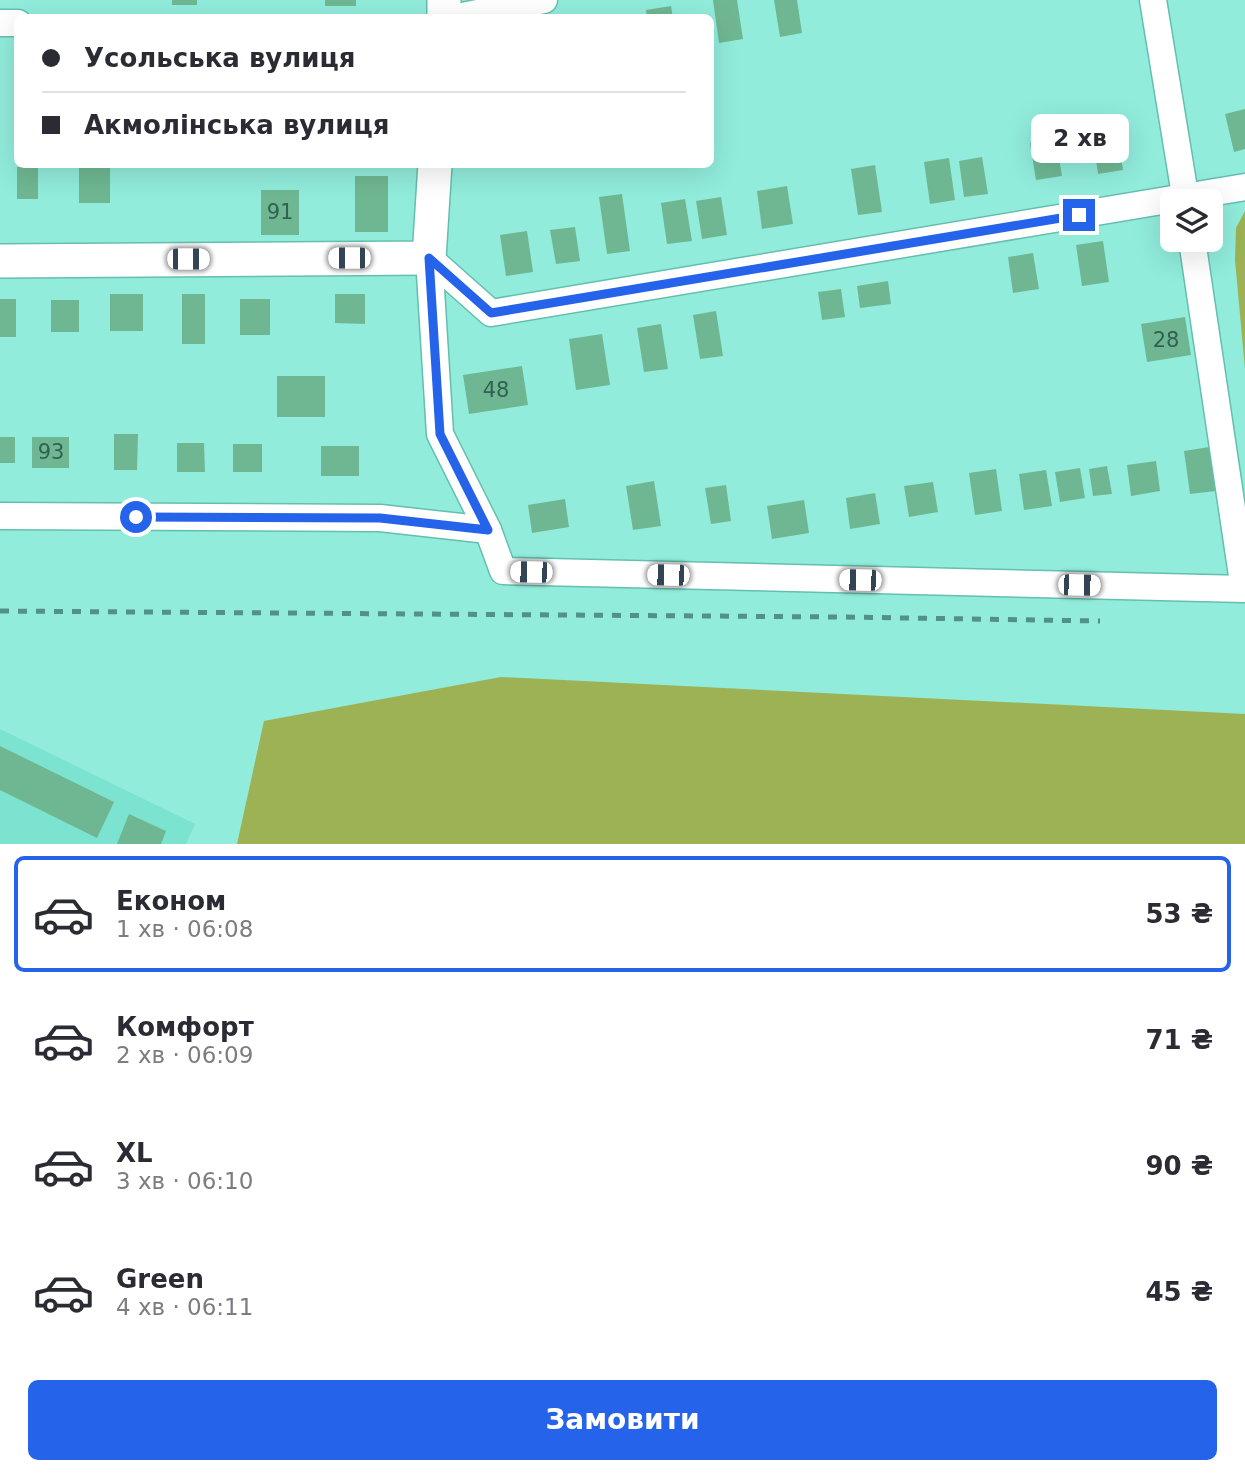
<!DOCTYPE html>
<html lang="uk">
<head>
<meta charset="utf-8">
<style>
  :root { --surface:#fff; --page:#f7f7f7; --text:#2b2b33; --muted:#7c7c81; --line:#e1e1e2; --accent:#2563eb }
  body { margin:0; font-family:"DejaVu Sans",sans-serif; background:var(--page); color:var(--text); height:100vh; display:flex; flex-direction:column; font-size:26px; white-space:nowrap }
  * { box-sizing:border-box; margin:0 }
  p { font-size:23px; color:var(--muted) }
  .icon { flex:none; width:38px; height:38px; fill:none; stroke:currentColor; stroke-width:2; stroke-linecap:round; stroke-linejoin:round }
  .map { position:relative; height:844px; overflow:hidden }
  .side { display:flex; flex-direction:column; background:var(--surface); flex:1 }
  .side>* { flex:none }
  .top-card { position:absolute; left:14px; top:14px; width:700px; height:154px; border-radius:10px; box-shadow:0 7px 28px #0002; display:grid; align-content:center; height:154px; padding:0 28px; background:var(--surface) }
  .buttons { position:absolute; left:1160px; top:189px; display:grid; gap:14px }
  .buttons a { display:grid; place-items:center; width:63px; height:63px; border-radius:10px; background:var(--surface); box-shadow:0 7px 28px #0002; font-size:35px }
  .end { position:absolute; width:32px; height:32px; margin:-16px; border:9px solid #2563eb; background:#fff; box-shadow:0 0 0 4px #fff }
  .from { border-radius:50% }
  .bubble { position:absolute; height:49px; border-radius:10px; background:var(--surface); box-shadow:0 7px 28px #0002; font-size:23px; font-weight:700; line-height:49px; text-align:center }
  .car { position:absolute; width:21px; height:42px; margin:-21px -10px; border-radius:9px; box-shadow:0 0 5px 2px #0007; background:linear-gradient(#fff 24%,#345 0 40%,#fff 0 76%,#345 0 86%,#fff 0) }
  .top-card b { display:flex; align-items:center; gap:24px; height:66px; font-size:26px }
  .top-card b+b { border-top:2px solid var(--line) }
  .top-card i { width:18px; height:18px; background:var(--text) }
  ul { padding:12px 0 0; list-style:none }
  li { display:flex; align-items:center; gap:21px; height:116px; margin:0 14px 10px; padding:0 14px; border:4px solid transparent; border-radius:10px }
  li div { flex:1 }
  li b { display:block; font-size:26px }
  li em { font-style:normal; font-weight:700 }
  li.on { border-color:var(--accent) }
  li>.icon { width:63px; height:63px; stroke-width:1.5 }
  .button { display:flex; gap:14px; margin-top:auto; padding:14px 28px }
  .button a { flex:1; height:80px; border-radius:10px; background:var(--accent); color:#fff; font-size:28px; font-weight:700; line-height:80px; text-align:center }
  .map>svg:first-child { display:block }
</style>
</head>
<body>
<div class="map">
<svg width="1245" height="844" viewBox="0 0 1245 844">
  <rect width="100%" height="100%" fill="#91ecdb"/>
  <polygon fill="#7be3cf" points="0,729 195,824 186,844 0,844"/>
  <g fill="#9cb255">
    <polygon points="1245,211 1245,369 1235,260 1236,228"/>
    <polygon points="501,677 1245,714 1245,844 237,844 264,721"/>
  </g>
  <g fill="#6fb792">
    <rect x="172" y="0" width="25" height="5"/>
    <rect x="325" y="0" width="31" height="6"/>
    <polygon points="713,0 737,0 743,39 719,43"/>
    <polygon points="774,0 797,0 802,33 780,37"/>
    <polygon points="671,6 673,18 647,18 646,10"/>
    <polygon points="1245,109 1245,149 1234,152 1225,114"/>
    <polygon points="1116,127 1123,170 1098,174 1092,131"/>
    <polygon points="1056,140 1062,176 1036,180 1030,143"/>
    <polygon points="982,157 988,194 964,197 959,161"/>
    <polygon points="949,158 955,200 930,204 924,162"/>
    <rect x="79" y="164" width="31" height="39"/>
    <polygon points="875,165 882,212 858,215 851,169"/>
    <rect x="17" y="167" width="21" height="32"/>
    <rect x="355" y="176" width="33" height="56"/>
    <polygon points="787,186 793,224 762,229 757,191"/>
    <rect x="261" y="190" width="38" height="45"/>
    <polygon points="622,194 630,251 607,254 599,197"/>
    <polygon points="721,197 727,235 702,239 696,201"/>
    <polygon points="685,199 692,241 667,244 661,203"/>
    <polygon points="575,227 580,261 556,264 550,230"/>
    <polygon points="527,231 533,272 506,276 500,235"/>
    <polygon points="1103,241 1109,282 1082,286 1076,245"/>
    <polygon points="1033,253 1039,289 1013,293 1008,257"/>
    <polygon points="888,281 891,304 860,308 857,286"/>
    <polygon points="841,289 845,317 822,320 818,292"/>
    <rect x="110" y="294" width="33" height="37"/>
    <rect x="182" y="294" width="23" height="50"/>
    <polygon points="335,294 365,294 365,324 335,323"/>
    <rect x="0" y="299" width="16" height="38"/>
    <rect x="240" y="299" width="30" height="36"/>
    <rect x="51" y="300" width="28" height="32"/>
    <polygon points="716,311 723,356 700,359 693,315"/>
    <polygon points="1185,317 1191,355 1147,362 1141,324"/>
    <polygon points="661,324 668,369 644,372 637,328"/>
    <polygon points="602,334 610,385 576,390 569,339"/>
    <polygon points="522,366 528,405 469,414 463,375"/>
    <rect x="277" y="376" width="48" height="41"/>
    <polygon points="114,434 138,434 137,470 114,470"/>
    <rect x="0" y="437" width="15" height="26"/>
    <rect x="32" y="437" width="37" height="31"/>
    <polygon points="177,443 204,443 205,472 177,472"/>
    <rect x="233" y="444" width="29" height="28"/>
    <rect x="321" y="446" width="38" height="30"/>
    <polygon points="1209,447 1216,491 1190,494 1184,451"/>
    <polygon points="1156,461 1160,491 1131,496 1127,465"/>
    <polygon points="1107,466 1112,494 1093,496 1089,469"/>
    <polygon points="1080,468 1085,498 1060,502 1055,472"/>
    <polygon points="996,469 1002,511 975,515 969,473"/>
    <polygon points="1046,470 1052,506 1024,510 1019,474"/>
    <polygon points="654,481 661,526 633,530 626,486"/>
    <polygon points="933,482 938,512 909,517 904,486"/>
    <polygon points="726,485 731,521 711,524 705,488"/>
    <polygon points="875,493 880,524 850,529 846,498"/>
    <polygon points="565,499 569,527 532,533 528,505"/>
    <polygon points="804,500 809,533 772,539 767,506"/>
    <polygon points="0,746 114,802 97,838 0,790"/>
    <polygon points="129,814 166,831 161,844 117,844"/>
  </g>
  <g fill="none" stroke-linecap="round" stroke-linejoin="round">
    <defs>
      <g id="minor">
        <polyline points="1153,0 1186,201"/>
        <polyline points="452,18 544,0"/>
        <polyline points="0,23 18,23"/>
        <polyline points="429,258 440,434 488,530 503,571 1244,589 1192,240"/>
        <polyline points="429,258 491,313 1245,187"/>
        <polyline points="0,516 380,518 488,530"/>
      </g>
      <g id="major">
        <polyline points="444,18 444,0"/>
        <polyline points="0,261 429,258 435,164"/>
      </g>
    </defs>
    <use href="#minor" stroke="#64bfae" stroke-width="29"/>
    <use href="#major" stroke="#64bfae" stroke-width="36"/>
    <use href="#minor" stroke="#fff" stroke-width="26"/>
    <use href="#major" stroke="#fff" stroke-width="33"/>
    <polyline stroke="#529185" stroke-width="5" stroke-dasharray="9 9" stroke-linecap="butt" points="0,611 843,617 1100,621"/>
  </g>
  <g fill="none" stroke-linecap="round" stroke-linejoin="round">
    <polyline stroke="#2563eb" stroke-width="9" points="136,517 380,518 488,530 440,434 429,258 491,313 1079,215"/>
  </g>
  <g text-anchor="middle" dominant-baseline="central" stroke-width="5" stroke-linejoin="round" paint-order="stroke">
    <g font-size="21" fill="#326052">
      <text x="280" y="212">91</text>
      <text x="1166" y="340">28</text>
      <text x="496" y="390">48</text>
      <text x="51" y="452">93</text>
    </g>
  </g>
</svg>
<div class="buttons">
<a><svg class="icon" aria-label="layers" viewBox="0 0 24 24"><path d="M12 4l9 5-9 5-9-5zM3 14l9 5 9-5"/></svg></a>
</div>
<i class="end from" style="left:136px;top:517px"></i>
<i class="end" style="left:1079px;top:215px"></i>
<div class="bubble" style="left:1031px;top:114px;width:98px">2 хв</div>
<i class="car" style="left:349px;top:258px;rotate:270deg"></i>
<i class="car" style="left:188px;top:259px;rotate:90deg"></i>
<i class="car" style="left:531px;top:572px;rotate:271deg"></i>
<i class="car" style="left:668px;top:575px;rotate:271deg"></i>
<i class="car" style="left:860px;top:580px;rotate:271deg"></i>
<i class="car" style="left:1079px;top:585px;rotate:91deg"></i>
<div class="top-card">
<b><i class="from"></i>Усольська вулиця</b>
<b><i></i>Акмолiнська вулиця</b>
</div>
</div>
<section class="side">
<ul>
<li class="on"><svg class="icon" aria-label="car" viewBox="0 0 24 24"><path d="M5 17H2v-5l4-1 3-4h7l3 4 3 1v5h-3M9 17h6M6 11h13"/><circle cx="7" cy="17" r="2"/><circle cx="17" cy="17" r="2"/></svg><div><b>Економ</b><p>1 хв · 06:08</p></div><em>53 ₴</em></li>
<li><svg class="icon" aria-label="car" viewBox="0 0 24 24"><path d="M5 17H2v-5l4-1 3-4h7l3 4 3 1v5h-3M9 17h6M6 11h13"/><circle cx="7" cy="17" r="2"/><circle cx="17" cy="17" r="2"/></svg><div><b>Комфорт</b><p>2 хв · 06:09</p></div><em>71 ₴</em></li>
<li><svg class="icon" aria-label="car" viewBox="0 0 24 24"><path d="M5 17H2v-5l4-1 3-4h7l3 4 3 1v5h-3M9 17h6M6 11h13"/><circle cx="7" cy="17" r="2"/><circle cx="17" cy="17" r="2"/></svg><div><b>XL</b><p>3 хв · 06:10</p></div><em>90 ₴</em></li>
<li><svg class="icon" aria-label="car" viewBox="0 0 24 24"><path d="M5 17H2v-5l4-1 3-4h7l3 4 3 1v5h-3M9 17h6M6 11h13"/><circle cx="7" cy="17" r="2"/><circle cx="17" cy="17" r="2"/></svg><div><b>Green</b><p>4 хв · 06:11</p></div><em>45 ₴</em></li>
</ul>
<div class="button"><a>Замовити</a></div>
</section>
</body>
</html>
